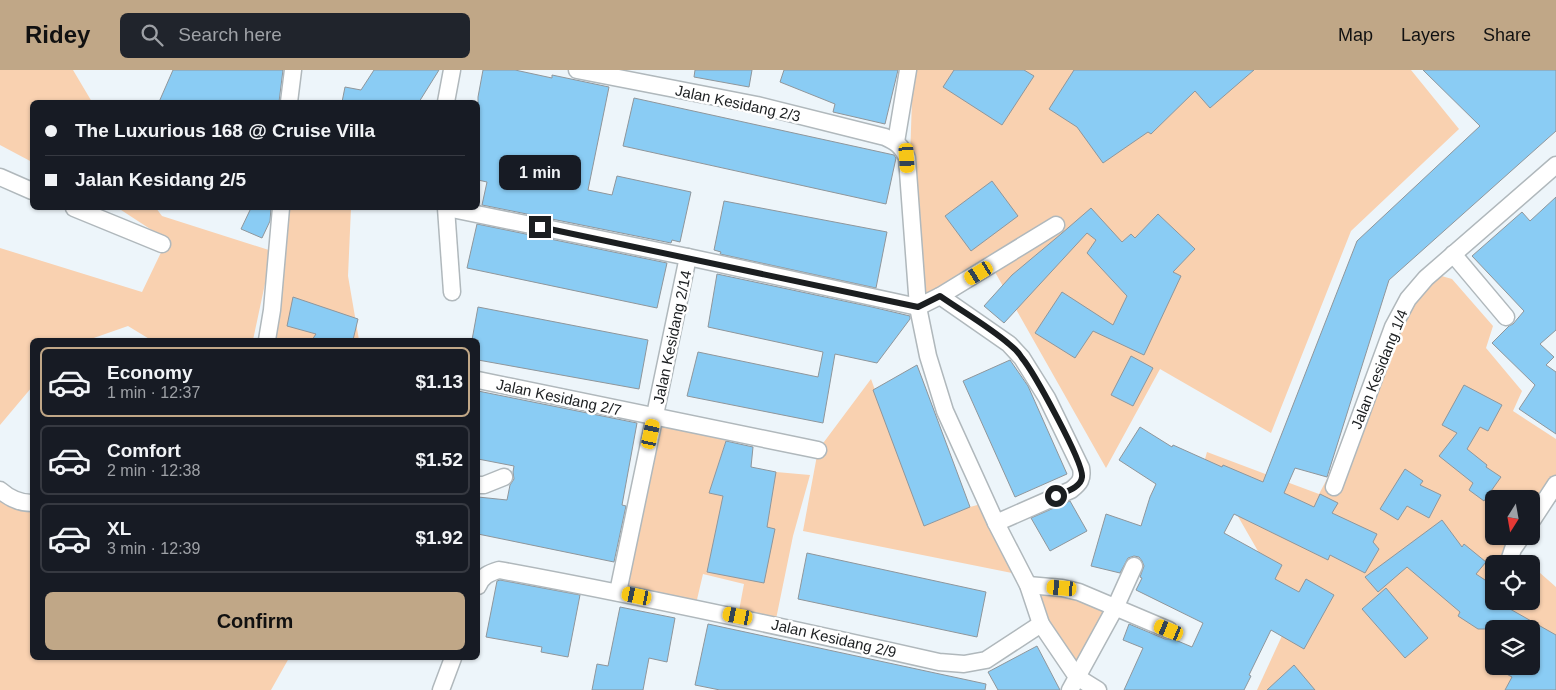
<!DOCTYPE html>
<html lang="en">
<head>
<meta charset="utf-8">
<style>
  :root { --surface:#171b24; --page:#20242c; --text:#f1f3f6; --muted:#9ea1a6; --line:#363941; --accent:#c0a787 }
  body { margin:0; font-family:Helvetica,sans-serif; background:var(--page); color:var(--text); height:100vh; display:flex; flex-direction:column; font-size:19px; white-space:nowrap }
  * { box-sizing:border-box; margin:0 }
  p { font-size:16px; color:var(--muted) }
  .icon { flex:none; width:28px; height:28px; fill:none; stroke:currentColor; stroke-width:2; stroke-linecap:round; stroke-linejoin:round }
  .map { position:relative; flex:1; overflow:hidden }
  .panel { position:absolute; left:30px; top:268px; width:450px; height:322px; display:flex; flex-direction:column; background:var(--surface); border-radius:8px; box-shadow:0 1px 4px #0004 }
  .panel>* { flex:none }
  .banner { position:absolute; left:30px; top:30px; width:450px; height:110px; border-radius:8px; box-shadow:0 1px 4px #0004; display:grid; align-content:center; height:110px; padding:0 15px; background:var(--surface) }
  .needle { width:32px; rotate:191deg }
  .fabs { position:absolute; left:1485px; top:420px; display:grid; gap:10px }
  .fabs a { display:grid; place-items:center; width:55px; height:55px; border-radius:8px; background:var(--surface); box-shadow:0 1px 4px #0004; font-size:25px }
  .end { position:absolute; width:22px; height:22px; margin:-11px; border:6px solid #1b1e20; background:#fff; box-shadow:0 0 0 2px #fff }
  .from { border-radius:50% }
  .bubble { position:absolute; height:35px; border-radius:8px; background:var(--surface); box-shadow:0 1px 4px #0004; font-size:16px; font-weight:700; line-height:35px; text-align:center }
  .car { position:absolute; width:15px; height:30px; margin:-15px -8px; border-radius:6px; box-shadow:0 0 4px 1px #0007; background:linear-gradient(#f5c518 24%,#345 0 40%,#f5c518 0 76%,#345 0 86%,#f5c518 0) }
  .banner b { display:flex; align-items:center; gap:18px; height:48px; font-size:19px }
  .banner b+b { border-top:1px solid var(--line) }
  .banner i { width:12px; height:12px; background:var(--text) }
  ul { padding:9px 0 0; list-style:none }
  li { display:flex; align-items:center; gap:15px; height:70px; margin:0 10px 8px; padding:0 5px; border:2px solid var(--line); border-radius:8px }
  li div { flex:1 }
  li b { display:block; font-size:19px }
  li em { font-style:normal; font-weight:700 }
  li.on { border-color:var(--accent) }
  li>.icon { width:45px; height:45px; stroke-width:1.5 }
  .button { display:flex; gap:10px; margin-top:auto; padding:10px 15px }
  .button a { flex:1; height:58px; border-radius:8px; background:var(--accent); color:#111; font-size:20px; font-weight:700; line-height:58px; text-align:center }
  header { display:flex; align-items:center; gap:30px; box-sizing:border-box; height:70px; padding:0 25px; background:var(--accent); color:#111 }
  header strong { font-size:24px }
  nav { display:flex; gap:28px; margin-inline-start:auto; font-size:18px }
  .search { width:350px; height:45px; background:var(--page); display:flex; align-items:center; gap:12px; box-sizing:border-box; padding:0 18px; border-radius:8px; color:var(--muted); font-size:19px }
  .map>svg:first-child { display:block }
</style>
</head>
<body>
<header>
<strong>Ridey</strong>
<div class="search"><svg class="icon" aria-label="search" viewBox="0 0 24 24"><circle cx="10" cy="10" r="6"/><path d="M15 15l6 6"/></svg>Search here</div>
<nav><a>Map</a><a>Layers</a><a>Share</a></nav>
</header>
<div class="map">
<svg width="1556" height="620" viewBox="0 0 1556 620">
  <rect width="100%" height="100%" fill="#edf5fa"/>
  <g fill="#f9d1b0" fill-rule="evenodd">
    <polygon points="0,0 73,0 92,32 32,32 32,92 0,75"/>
    <polygon points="913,0 1411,0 1459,59 1351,161 1271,363 1160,299 1106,398 991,195 918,237 909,118"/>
    <polygon points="118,138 156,138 162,146 272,181 253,270 151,270 128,256 88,270 32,270 32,317 0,355 0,178 142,222 167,170"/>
    <polygon points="290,138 351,138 348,206 359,270 273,270"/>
    <path d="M1431,203L1452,209L1493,256L1486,278L1522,321L1513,341L1556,369V414L1531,452V429H1494V466H1522L1513,479L1530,494H1494V531H1531V495L1556,517V620H1257L1293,542L1205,389L1207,382L1319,424L1358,351L1393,257ZM1494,559H1531V596H1494Z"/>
    <polygon points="871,309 924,456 970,437 981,434 1012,503 803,461 818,380"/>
    <polygon points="655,346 727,367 709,423 770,434 776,402 810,405 793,466 775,554 738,546 744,514 703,504 695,538 618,522"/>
    <polygon points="0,418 32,432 32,588 289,588 271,620 0,620"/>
    <polygon points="1028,515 1115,538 1078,606"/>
  </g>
  <g fill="#8accf4" stroke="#8f969b">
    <polygon points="173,0 283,0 279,32 159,32"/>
    <polygon points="374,0 439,0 419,32 342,32 345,17 361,20"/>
    <polygon points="483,0 515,0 552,8 552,5 609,17 588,120 612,125 617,106 691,122 680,172 672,170 671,173 482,135 487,112 478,110 478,27"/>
    <polygon points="695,0 752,0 749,17 694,7"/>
    <polygon points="784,0 898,0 885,54 833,42 835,34 780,12"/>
    <polygon points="954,0 1024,0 1034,6 1002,55 943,17"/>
    <polygon points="1074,0 1254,0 1210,38 1195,21 1151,64 1148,62 1103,93 1077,57 1049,39"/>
    <polygon points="1423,0 1556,0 1556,61 1389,210 1327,407 1295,398 1284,423 1314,437 1320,424 1338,433 1332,443 1377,464 1373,472 1379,479 1365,503 1330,485 1328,490 1234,444 1224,463 1282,495 1275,509 1299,522 1306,509 1334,525 1304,579 1271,560 1249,605 1251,606 1244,620 1124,620 1143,578 1123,570 1129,554 1165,569 1173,569 1192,577 1203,553 1136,520 1142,508 1140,507 1144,496 1142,491 1139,487 1134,486 1128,488 1120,503 1091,496 1106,444 1141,456 1150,427 1156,414 1119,390 1140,357 1172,377 1173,375 1222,397 1223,395 1263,412 1357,171 1480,56"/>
    <polygon points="634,28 894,85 896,88 886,134 623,76"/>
    <polygon points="992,111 1018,146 971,181 945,146"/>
    <polygon points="1556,127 1556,260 1540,274 1554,287 1546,295 1556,302 1556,364 1519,339 1535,315 1492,273 1509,256 1513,254 1524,241 1472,186 1522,142 1530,151"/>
    <polygon points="724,131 887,162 876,218 720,184 721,182 714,180"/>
    <polygon points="251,138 271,138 270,151 262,168 241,159"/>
    <polygon points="1091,138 1122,172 1131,164 1135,168 1158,144 1195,179 1173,202 1181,206 1144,285 1093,261 1075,288 1035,263 1062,222 1113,255 1127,226 1087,183 1096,170 1087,163 1004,253 984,236 1012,205 1061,164"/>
    <polygon points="477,154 667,193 657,238 467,198"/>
    <polygon points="717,204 872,237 910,246 910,249 877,293 835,284 823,353 687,326 698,282 818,307 823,282 708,257"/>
    <polygon points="293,227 358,249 353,270 312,270 316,264 287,256"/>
    <polygon points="478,237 648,270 639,319 478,290 478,270 472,270"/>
    <polygon points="1131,286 1153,298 1133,336 1111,325"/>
    <polygon points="1010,290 1028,316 1067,404 1015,427 963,311"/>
    <polygon points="917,295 970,437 924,456 873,320"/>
    <polygon points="1464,315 1502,335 1488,361 1480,357 1467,379 1487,395 1486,397 1501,407 1484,431 1469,420 1473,413 1439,386 1457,363 1442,355"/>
    <polygon points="478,321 637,353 622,435 626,436 614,492 478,464 478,427 507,430 510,415 514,409 513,402 514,396 478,389"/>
    <polygon points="726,371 753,377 751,397 776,402 767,457 775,459 764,513 707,502 723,426 709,423"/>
    <polygon points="1405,399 1423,411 1420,415 1441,425 1429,448 1407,436 1398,450 1380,439"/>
    <polygon points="1070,431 1087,461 1050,481 1031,448"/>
    <polygon points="1442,450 1462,477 1464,474 1486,492 1476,504 1494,516 1494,531 1515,531 1510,539 1556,565 1556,620 1505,620 1512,607 1492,596 1531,596 1531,559 1478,559 1458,546 1460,542 1407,497 1378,522 1365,507"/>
    <polygon points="807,483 986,522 977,567 798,529"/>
    <polygon points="500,510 580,525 568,587 541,582 542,577 486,567 497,511"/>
    <polygon points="1386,518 1428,568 1405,588 1362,539"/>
    <polygon points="620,537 675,548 667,592 649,588 643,620 592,620 597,594 608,596"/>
    <polygon points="708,554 986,614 985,620 720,620 695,615"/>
    <polygon points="1037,576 1060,620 998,620 988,602"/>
    <polygon points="1294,595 1315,620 1267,620"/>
  </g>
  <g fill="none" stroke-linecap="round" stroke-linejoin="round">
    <defs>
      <g id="minor">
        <path d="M577,0L757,35L885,67C896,72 902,76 907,88L918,237L928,286L945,341L996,453L1028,515L1041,554L1077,607L1098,620"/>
        <polyline points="289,32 293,0"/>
        <polyline points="446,32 452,0"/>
        <polyline points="896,72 908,0"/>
        <polyline points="0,107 32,121"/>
        <polyline points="74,138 162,174"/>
        <polyline points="446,138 452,222"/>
        <polyline points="447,138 688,187 918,237 940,226 1056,155"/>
        <polyline points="1453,184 1506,247"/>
        <path d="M940,226L1009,274L1022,288L1047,328L1081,398C1083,409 1080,413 1071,420L996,453"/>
        <polyline points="267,270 272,240 281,138"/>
        <polyline points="478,310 818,380"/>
        <polyline points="478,415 484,415 504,407"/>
        <polyline points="1334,417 1393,257 1408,229 1426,208 1556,95"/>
        <path d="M0,420C9,428 20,433 32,433"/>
        <polyline points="1531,452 1556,414"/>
        <polyline points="1508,494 1513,479 1522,466"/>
        <polyline points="1028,515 1062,518 1079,522 1169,560"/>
        <path d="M478,516C482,506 489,503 499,500C647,527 793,559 939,592L964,594L986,590L1041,554"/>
        <polyline points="618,522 688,187"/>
        <polyline points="441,620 453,588"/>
        <polyline points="1070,620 1115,538 1134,496"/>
      </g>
    </defs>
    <use href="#minor" stroke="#b0b8bc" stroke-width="19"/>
    <use href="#minor" stroke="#fff" stroke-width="16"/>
  </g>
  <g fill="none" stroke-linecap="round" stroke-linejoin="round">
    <path stroke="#1b1e20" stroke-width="6" d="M540,157L918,237L940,226C963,242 988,256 1009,274C1014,278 1019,283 1022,288C1033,301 1084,393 1082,407C1081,418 1064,422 1056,426"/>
  </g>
  <g text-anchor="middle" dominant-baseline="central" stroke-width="5" stroke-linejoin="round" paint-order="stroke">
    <g font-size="15" fill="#1b1e20" stroke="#fff">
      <text transform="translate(738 33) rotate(12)">Jalan Kesidang 2/3</text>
      <text transform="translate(672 267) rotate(-78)">Jalan Kesidang 2/14</text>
      <text transform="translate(1379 299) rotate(-68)">Jalan Kesidang 1/4</text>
      <text transform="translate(559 327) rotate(12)">Jalan Kesidang 2/7</text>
      <text transform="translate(834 568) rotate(13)">Jalan Kesidang 2/9</text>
    </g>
  </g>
</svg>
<div class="fabs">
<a><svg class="needle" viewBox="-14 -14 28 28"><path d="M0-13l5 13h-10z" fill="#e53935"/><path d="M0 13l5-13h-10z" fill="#9ea1a6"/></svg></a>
<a><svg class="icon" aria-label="locate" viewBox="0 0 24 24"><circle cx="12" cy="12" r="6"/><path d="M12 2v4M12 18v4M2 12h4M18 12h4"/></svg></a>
<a><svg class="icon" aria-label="layers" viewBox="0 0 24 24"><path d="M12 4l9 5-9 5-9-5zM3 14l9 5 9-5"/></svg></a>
</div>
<i class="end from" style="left:1056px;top:426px"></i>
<i class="end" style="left:540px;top:157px"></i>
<div class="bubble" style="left:499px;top:85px;width:82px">1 min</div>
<i class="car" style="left:907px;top:88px;rotate:176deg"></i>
<i class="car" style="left:979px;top:203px;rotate:239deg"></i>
<i class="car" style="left:651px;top:364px;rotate:12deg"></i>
<i class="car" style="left:1062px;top:518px;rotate:275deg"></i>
<i class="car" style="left:637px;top:526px;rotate:282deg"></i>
<i class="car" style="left:738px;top:546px;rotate:281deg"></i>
<i class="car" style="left:1169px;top:560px;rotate:292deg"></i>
<div class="banner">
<b><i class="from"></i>The Luxurious 168 @ Cruise Villa</b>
<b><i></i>Jalan Kesidang 2/5</b>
</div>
<section class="panel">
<ul>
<li class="on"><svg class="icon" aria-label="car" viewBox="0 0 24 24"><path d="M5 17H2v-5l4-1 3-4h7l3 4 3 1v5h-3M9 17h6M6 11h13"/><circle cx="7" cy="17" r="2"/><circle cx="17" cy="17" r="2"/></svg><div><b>Economy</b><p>1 min · 12:37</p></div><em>$1.13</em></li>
<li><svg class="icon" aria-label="car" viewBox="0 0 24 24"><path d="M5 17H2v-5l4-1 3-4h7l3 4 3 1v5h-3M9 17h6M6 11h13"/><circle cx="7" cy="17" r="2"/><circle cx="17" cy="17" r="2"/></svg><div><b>Comfort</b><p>2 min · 12:38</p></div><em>$1.52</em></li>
<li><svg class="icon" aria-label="car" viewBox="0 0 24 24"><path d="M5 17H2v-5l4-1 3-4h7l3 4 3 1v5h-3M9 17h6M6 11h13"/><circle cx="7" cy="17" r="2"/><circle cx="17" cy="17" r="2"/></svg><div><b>XL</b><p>3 min · 12:39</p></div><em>$1.92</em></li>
</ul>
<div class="button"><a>Confirm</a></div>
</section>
</div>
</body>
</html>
